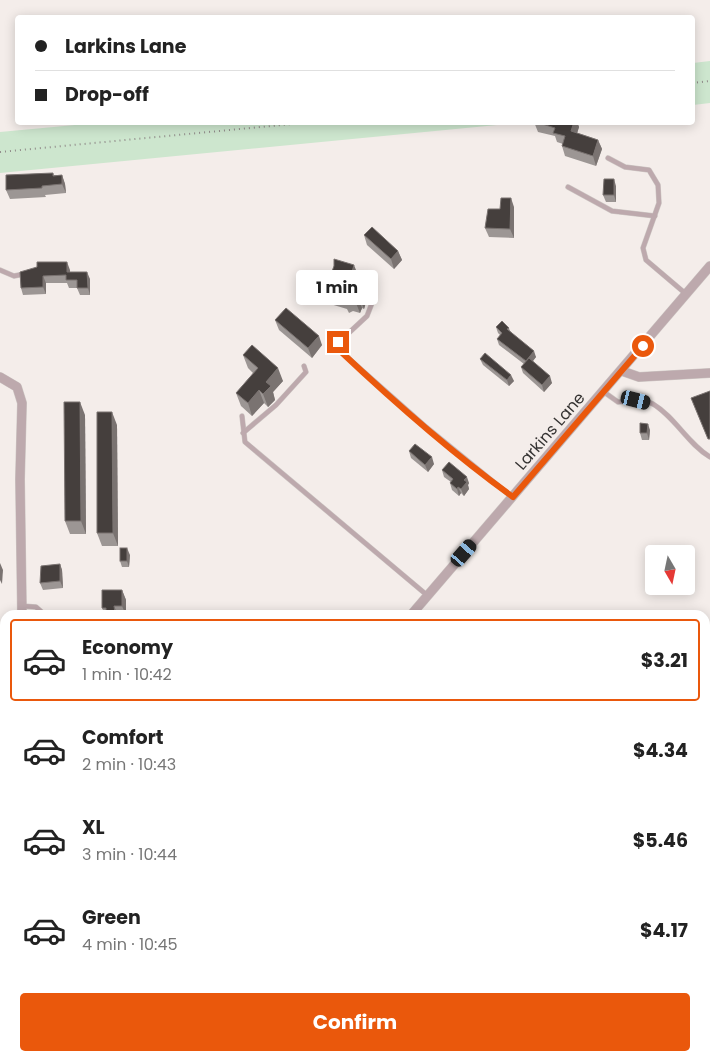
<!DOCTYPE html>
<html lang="en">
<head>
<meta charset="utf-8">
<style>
  :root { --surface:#fff; --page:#f2f2f2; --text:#222; --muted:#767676; --line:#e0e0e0; --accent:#ea580c }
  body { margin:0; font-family:Poppins,sans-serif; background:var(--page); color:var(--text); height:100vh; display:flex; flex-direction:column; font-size:19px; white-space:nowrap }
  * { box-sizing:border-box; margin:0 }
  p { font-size:16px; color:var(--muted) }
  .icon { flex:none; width:28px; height:28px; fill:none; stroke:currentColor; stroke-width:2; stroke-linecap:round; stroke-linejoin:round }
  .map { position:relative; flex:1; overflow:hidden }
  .panel { position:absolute; left:0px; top:610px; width:710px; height:451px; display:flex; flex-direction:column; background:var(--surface); border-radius:15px 15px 0 0; box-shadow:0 2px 12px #0003 }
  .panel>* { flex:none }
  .guide { position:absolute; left:15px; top:15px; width:680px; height:110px; border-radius:5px; box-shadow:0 2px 12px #0003; display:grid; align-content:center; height:110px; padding:0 20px; background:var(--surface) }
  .needle { width:32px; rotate:171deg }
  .fabs { position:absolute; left:645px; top:545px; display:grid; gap:10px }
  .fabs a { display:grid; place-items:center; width:50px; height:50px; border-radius:5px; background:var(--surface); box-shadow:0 2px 12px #0003; font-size:25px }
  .end { position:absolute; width:22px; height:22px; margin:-11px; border:6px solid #ea580c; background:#fff; box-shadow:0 0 0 2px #fff }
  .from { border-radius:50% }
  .bubble { position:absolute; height:35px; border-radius:5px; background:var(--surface); box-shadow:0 2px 12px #0003; font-size:16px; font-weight:700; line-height:35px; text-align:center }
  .car { position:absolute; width:15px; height:30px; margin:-15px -8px; border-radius:6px; box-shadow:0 0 4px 1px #0007; background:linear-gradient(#222 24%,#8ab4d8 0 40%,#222 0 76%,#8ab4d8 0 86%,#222 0) }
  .guide b { display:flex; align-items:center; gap:18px; height:48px; font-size:19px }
  .guide b+b { border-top:1px solid var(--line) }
  .guide i { width:12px; height:12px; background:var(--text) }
  ul { padding:9px 0 0; list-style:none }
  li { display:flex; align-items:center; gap:15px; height:82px; margin:0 10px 8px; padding:0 10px; border:2px solid transparent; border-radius:5px }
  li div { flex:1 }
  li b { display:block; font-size:19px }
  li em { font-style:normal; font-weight:700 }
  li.active { border-color:var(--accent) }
  li>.icon { width:45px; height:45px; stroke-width:1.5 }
  .primary-button { display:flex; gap:10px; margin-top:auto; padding:10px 20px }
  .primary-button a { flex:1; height:58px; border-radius:5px; background:var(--accent); color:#fff; font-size:20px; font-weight:700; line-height:58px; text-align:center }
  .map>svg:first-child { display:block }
</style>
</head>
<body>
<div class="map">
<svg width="710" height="1061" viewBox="0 0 710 1061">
  <rect width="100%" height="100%" fill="#f4edea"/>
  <g fill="#cde6ce">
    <polygon points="710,61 710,103 693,105 693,63"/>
    <polygon points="96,123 96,122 517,123 0,173 0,132"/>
  </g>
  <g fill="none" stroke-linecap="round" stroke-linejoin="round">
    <defs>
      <g id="lane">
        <polyline points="608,158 625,167 649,170 658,185 659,203 643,248 646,260 686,294"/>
        <polyline points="568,187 612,211 655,216"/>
        <polyline points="0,270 14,276 24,274"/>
        <polyline points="372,303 367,316 338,343 338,349 426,427 512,497"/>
        <path d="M604,392L618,402C629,401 642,398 653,404C675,417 688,444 710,457"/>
        <polyline points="242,416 245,442 428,596"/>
        <polyline points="243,433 276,405 306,372 304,366"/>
        <polyline points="22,606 36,607 45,615"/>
      </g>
      <g id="street">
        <polyline points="622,371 639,377 710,373"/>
        <polyline points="0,377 17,387 22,403 20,479 22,615"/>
        <polyline points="411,615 710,266"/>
        <polyline points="705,922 710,922"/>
        <polyline points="413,1056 414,1061"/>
      </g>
      <g id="secondary">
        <polyline points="0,932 5,932"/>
        <polyline points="0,957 5,957"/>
        <polyline points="705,1055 710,1058"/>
        <polyline points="656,1056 664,1061"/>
      </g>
    </defs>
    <use href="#lane" stroke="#cec8c5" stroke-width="5.5"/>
    <use href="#street" stroke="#cec8c5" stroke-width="10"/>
    <use href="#secondary" stroke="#cec8c5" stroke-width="14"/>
    <g stroke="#918c8a" stroke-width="2" stroke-dasharray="1 4" stroke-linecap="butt">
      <polyline points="692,83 710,81"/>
      <polyline points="0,152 313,122"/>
    </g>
    <use href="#lane" stroke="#bda9ad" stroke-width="4.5"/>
    <use href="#street" stroke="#bda9ad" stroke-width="9"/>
    <use href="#secondary" stroke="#a4888d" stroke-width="12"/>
  </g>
  <g fill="#9c9694">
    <polygon points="534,122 577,122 579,127 577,133 598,140 602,149 596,166 565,156 562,146 563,144 557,142 555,136 538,132"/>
    <polygon points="53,173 54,175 62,175 65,184 66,193 45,195 46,197 10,199 6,190"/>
    <polygon points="616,186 616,202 606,202 603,195"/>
    <polygon points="514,207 514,238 489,237 485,228 500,209"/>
    <polygon points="364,235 398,251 402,260 394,269 367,245"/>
    <polygon points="70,270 70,272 90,279 90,295 80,295 77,288 69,288 67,283 46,283 46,294 23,295 21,288 20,272"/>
    <polygon points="358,275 354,286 367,299 364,309 362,308 360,313 353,311 349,313 347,309 327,303 324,293"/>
    <polygon points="275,320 322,345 312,358 279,330"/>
    <polygon points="496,327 509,328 510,331 536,357 533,361 552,383 544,392 523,373 521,367 524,364 499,345 497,339 500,335 498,333"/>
    <polygon points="243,355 283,381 273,392 275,400 268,407 264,403 252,416 241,406 236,393 253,373 248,368"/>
    <polygon points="480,359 514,381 509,386 483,365"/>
    <polygon points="85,415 86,534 70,534 65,521"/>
    <polygon points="117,425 118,546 102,546 97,533"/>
    <polygon points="650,430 649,440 642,440 640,433"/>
    <polygon points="409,451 434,464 428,472 411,458"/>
    <polygon points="442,470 469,483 468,485 469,489 464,496 461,493 459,496 452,490 450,483 451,482 444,477"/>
    <polygon points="130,555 129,567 122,567 120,561"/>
    <polygon points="60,564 62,570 63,588 43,590 40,583"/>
    <polygon points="122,590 126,600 126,615 105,615 102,608"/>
    <polygon points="0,683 2,683 4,689 4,696 0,696 0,703"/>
    <polygon points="705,831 710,831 710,901 705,902"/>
    <polygon points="710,954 710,1026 705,1023 705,963"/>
  </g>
  <g fill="#7a7371">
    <polygon points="574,122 577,122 579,127 575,140 571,131"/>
    <polygon points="598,140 602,149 596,166 593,156"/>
    <polygon points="62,175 65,184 66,193 62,184"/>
    <polygon points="614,179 616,186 616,202 614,195"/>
    <polygon points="511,198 514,207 514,238 510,229"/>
    <polygon points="398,251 402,260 394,269 391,259"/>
    <polygon points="67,262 70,270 70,280 67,272"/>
    <polygon points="354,265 358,275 351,294 348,285"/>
    <polygon points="87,272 90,279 90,295 88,288"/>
    <polygon points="43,276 46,283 46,294 43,287"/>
    <polygon points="363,290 367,299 364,309 360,299"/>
    <polygon points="358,298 362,308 360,313 356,303"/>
    <polygon points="319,336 322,345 312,358 308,348"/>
    <polygon points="534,351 536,357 528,367 526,361"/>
    <polygon points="278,368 283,381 273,392 275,400 268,407 263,394 266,382"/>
    <polygon points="511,375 514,381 509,386 507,380"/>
    <polygon points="550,376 552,383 544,392 542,385"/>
    <polygon points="259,390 264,403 252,416 248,403"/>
    <polygon points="80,402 85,415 86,534 81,521"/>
    <polygon points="112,412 117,425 118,546 113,533"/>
    <polygon points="648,424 650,430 649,440 647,433"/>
    <polygon points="432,457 434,464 428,472 425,465"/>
    <polygon points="467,477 469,483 468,485 469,489 464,496 461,489 464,480"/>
    <polygon points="458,487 461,493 459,496 457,489"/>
    <polygon points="127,548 130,555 129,567 127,561"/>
    <polygon points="0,563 3,570 2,584 0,580"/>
    <polygon points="60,564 62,570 63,588 60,581"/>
    <polygon points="122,590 126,600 126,615 122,606"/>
    <polygon points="114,606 118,615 115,615 115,613"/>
    <polygon points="2,683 4,689 4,696 2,690"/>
    <rect x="381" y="1056" width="5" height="5"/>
    <polygon points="465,1056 468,1056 470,1061 466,1061"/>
    <rect x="509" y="1056" width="4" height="5"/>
  </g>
  <g fill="#453f3d" stroke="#7a7371">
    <polygon points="536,122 574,122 571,131 598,140 593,156 562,146 565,136 553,133 555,128"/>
    <polygon points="53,173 53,176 62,175 62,184 42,186 42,188 6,190 6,175"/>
    <polygon points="604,179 614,179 614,195 603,195"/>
    <polygon points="501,198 511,198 510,229 485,228 488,209 500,209"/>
    <polygon points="372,227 398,251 391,259 364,235"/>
    <polygon points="334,259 354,265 348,285 363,290 360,299 358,298 356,303 350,301 345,304 344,299 324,293 334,266"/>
    <polygon points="37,262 67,262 67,272 87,272 88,288 77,288 77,280 66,280 66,275 43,276 43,287 21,288 20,272 37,267"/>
    <polygon points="286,308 319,336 308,348 275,320"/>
    <polygon points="502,321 509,328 507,329 534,351 526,361 497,339 502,333 496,327"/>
    <polygon points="252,345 278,368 266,382 271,386 263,394 259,390 248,403 236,393 258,368 243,355"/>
    <polygon points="485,353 511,375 507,380 480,359"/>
    <polygon points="529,358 550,376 542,385 521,367"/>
    <polygon points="710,391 710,439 708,439 691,398"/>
    <polygon points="64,402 80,402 81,521 65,521"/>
    <polygon points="97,412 112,412 113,533 97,533"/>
    <polygon points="640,423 648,424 647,433 640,433"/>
    <polygon points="415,444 432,457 425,465 409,451"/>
    <polygon points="449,462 467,477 464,480 467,482 461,489 458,487 457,489 450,483 453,479 442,470"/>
    <rect x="120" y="548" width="7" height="13"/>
    <polygon points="60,564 60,581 40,583 41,566"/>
    <polygon points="102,590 122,590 122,606 114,606 115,613 106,613 106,608 102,608"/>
    <rect x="75" y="612" width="15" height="3"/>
    <rect x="0" y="683" width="2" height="7"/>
    <rect x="705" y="831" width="5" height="58"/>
    <polygon points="710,954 710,1016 705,1013 705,963"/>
    <polygon points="312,1056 381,1056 381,1061 309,1061"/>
    <rect x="434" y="1056" width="33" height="5"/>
    <rect x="482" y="1056" width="27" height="5"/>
    <polygon points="554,1056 577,1056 586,1061 551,1061"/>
    <polygon points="617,1058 623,1061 616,1061"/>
  </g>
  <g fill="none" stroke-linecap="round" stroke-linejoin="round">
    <path stroke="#ea580c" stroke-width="6" d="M338,342V349C393,401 452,453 513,497L643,346"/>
  </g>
  <g text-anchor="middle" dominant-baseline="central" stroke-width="5" stroke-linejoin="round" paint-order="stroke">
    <g font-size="16" fill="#363433" stroke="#f4edea">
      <text transform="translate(550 431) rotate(-49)">Larkins Lane</text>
    </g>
  </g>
</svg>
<div class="fabs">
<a><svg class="needle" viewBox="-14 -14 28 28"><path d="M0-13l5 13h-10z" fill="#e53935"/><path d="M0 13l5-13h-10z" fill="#767676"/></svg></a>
</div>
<i class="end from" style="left:643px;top:346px"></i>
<i class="end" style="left:338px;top:342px"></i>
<div class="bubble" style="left:296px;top:270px;width:82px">1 min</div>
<i class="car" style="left:636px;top:400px;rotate:104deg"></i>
<i class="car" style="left:464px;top:553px;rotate:41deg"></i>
<div class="guide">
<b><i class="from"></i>Larkins Lane</b>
<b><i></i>Drop-off</b>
</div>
<section class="panel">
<ul>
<li class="active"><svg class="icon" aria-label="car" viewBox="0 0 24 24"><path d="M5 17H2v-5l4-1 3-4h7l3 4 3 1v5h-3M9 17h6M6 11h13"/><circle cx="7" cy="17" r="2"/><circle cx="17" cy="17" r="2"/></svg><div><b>Economy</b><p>1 min · 10:42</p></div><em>$3.21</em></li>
<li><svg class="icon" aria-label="car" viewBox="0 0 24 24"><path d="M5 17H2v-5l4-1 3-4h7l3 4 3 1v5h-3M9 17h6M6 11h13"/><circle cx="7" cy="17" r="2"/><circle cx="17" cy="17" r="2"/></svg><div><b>Comfort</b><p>2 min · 10:43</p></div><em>$4.34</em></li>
<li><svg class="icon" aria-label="car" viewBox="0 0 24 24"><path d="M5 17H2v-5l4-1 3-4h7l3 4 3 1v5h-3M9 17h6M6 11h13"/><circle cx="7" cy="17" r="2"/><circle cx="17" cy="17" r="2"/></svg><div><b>XL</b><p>3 min · 10:44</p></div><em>$5.46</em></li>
<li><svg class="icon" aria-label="car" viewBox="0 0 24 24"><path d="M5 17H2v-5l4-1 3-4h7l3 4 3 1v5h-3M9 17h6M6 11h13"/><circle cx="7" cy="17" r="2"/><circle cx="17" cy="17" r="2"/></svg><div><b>Green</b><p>4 min · 10:45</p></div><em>$4.17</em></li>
</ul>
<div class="primary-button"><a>Confirm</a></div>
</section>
</div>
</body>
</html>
